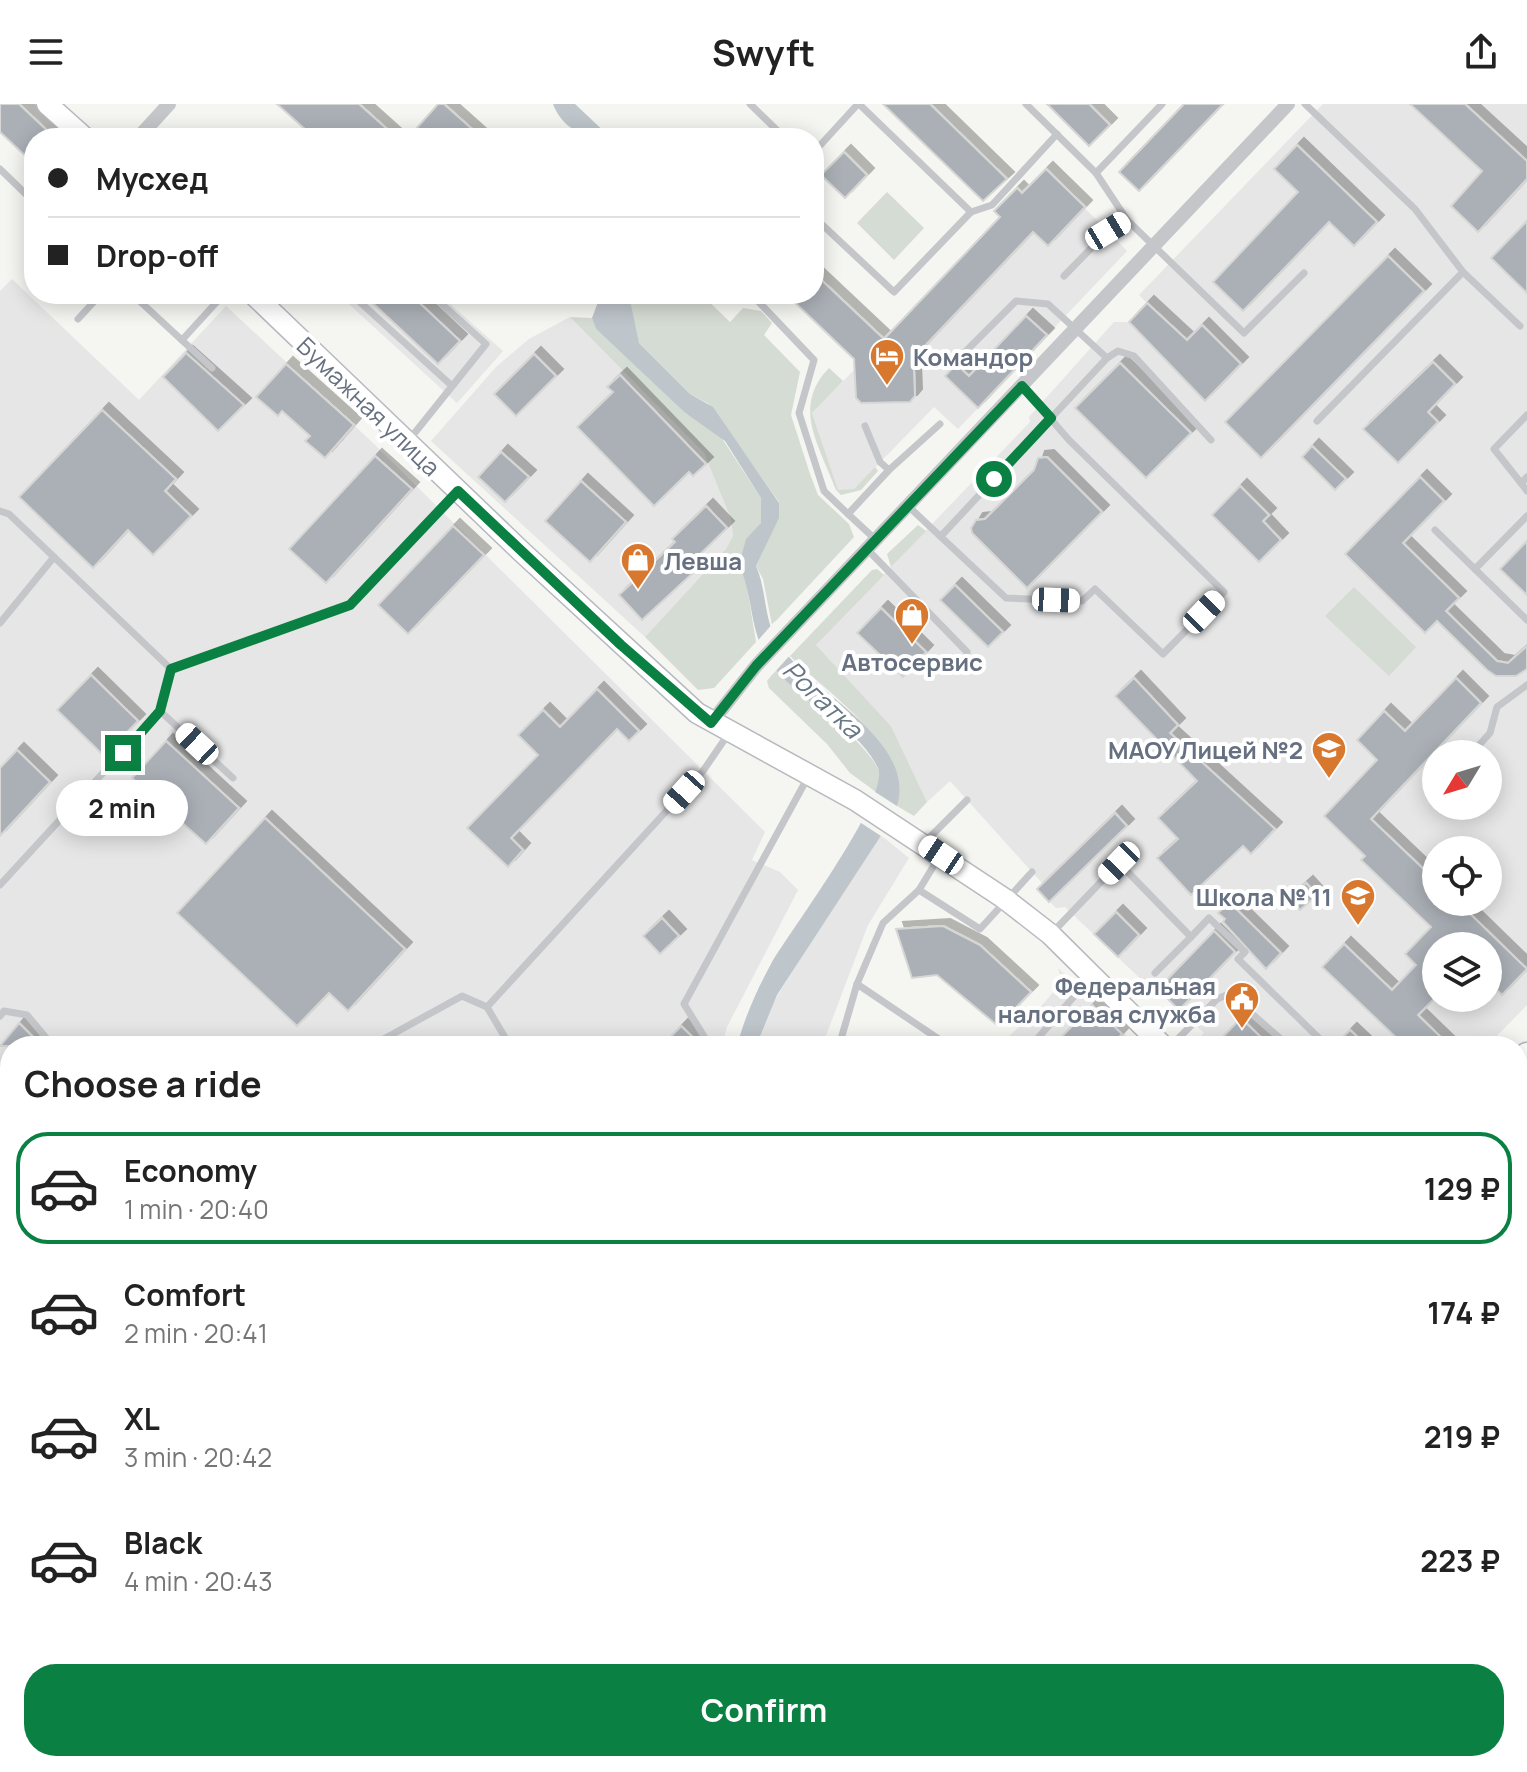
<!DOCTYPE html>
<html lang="en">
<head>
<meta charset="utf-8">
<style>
  :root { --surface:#fff; --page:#f2f2f2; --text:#222; --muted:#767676; --line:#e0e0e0; --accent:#0b8043 }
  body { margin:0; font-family:Manrope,sans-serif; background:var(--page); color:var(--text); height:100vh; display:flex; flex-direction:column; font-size:30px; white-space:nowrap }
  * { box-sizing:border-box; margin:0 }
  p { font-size:26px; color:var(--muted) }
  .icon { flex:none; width:44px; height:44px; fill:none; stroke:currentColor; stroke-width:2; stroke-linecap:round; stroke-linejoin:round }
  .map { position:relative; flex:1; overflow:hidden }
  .drawer { position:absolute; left:0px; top:932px; width:1528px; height:736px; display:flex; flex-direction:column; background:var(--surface); border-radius:32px 32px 0 0; box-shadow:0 4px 20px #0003 }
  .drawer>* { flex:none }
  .top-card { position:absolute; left:24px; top:24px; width:800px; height:176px; border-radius:32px; box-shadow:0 4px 20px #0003; display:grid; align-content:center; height:176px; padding:0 24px; background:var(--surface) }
  .needle { width:52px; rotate:232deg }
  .controls { position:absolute; left:1422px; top:636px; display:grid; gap:16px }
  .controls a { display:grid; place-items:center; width:80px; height:80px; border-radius:50%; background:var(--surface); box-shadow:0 4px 20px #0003; font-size:40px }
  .end { position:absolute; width:36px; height:36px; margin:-18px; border:10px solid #0b8043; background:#fff; box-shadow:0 0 0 4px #fff }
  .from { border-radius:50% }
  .bubble { position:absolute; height:56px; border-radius:28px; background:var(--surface); box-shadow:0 4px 20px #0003; font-size:26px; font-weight:700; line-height:56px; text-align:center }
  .car { position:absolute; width:24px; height:48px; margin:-24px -12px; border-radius:10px; box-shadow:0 0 6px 2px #0007; background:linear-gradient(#fff 24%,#345 0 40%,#fff 0 76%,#345 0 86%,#fff 0) }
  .top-card b { display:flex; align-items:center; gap:28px; height:76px; font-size:30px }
  .top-card b+b { border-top:2px solid var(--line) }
  .top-card i { width:20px; height:20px; background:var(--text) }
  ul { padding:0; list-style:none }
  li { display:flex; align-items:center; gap:24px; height:112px; margin:0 16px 12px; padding:0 8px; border:4px solid transparent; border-radius:32px }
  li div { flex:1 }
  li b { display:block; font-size:30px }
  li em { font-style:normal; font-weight:700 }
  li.selected { border-color:var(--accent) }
  li>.icon { width:72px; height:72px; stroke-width:1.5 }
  h2 { padding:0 24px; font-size:36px; line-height:96px }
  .primary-button { display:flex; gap:16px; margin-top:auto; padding:16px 24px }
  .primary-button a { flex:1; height:92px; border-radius:32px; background:var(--accent); color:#fff; font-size:32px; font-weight:700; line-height:92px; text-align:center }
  header { display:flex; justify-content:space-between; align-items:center; height:104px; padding:0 24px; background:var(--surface); font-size:36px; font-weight:700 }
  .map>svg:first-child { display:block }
</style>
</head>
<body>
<header><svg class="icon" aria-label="menu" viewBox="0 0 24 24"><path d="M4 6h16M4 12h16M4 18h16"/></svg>Swyft<svg class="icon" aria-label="share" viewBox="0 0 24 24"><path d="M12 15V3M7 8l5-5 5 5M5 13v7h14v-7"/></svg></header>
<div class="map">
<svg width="1527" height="1668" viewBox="0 0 1527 1668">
  <defs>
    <filter id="shadow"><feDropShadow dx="7" dy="-7" stdDeviation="0" flood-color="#0004"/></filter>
  </defs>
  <rect width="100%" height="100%" fill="#f5f5f2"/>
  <g fill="#e5e6e5" fill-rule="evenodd">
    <path d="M1323,0H1527V901L1487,942H1192L1204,929L1158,885L1148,882L1065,803L1056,804L1037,785L1042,779L950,677L927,698L891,622L816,541L1030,318L1029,313L1114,218H1129L1141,230L1159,211L1139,191ZM1436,650H1488V702H1436ZM1436,746H1488V798H1436ZM1436,842H1488V894H1436Z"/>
    <polygon points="1046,65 1127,147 958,325 934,303 854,385 838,387 812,309 855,265 909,258 1028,133 1004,109"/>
    <polygon points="12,175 139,296 226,202 373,339 765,728 752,756 780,768 798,786 727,923 722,942 10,942 10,1273 0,1263 0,187"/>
    <polygon points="338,190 439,190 503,247 457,299"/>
    <polygon points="570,213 704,349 731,415 733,432 726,445 645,533 431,337 496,263 529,235"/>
    <polygon points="878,729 909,754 868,821 822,942 753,942 757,925"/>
    <polygon points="1058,864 1137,942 999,942 1045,898 1062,877"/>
    <polygon points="1527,1005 1527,1090 1518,1094 1518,1015"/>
    <polygon points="0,1355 10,1367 10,1658 25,1658 17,1668 0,1668"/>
    <polygon points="1527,1469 1527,1560 1518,1563 1518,1479"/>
    <polygon points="449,1658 584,1658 589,1668 445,1668"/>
    <polygon points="1054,1658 1299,1658 1273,1668 1042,1668"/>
  </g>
  <g fill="#d5dcd3">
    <polygon points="887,88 924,124 894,156 857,119"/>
    <polygon points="625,190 701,190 730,218 743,204 761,207 772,219 764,231 800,268 791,311 810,370 818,391 849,420 854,433 772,521 763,475 756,462 779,412 779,398 709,300 690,290 639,239"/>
    <polygon points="570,213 592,214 596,225 684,308 721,333 761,394 761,419 739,461 746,477 756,538 714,584 698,586 645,533 726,445 733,432 731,415 704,349"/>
    <path d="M829,264L843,277L812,309L838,386L854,385L875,363L878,367L861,386L841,391L836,386C820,342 791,303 829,264Z"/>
    <polygon points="918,421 926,427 891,463 887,450"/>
    <path d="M877,465L884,471L816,541L891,622L927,698L914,712L897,702C902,634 832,594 790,552L872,466Z"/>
    <polygon points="1354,483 1416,543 1389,572 1325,512"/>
    <path d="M776,566C800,587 873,643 880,670C882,678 879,682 876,688L850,669L827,640L769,584L767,577Z"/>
  </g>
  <g fill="#bec5cb">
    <path d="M553,0H575L611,34C585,34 563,26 553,0Z"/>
    <path d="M601,190H625L631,201L639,239L690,290L713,303L779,399V414L756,462C766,484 764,512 775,533C800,584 918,632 897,702C894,711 887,721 882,730L777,891L756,942H737C745,912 757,886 772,858C791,826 891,692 878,664C856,619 798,599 770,558C749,529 754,493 739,461L746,435L761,419V394L725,337L684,308L596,225L592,214Z"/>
  </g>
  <g fill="#f5f5f2">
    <polygon points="775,517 778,531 792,549 774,569 754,541"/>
    <polygon points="872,686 900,704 884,734 858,717"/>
  </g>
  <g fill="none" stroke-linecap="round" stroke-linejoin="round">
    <polyline stroke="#bec5cb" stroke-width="30" points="0,1312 10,1322"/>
  </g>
  <g fill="#aab0b6" stroke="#d6d7d5" stroke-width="2" filter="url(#shadow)">
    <polygon points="0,0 19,0 55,34 34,34 34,60 0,28"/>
    <polygon points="277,0 359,0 397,34 315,34"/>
    <polygon points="438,0 444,0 482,34 408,34"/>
    <polygon points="883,0 930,0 1007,75 983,97"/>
    <polygon points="1047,0 1089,0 1110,21 1089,42"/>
    <polygon points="1184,0 1223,0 1139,87 1119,68"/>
    <polygon points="1410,0 1465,0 1527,57 1527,75 1478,128 1451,102 1482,67"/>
    <polygon points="1297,41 1377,118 1354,142 1329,118 1243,207 1213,178 1298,88 1274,65"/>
    <polygon points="844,48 867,71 845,94 821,71"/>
    <polygon points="1046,65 1085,103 1048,142 1033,128 919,248 913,242 915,292 910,298 861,299 856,294 854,255 786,190 814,190 814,169 884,235 1000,113 994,107 1017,84 1022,89"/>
    <polygon points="1527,117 1527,189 1491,154"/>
    <polygon points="1388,152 1424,187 1261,354 1225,318"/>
    <polygon points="363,190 410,190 460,237 438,260"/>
    <polygon points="1147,199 1187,236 1202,221 1241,260 1205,297 1129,218"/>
    <polygon points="1026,212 1047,231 978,304 945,272 956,260 969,272"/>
    <polygon points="186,249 244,301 218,327 163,273"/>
    <polygon points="534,250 556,272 516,312 494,290"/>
    <polygon points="1433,258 1455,280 1428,308 1438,318 1398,359 1363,325"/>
    <polygon points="1120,259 1191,329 1146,374 1075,304"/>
    <polygon points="286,260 354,321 325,354 305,337 310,332 282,307 278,312 256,293"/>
    <polygon points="620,271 706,360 693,372 689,368 654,402 577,323 613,288 607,283"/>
    <polygon points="102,306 176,375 165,387 191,412 153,451 128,426 93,464 19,393"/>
    <polygon points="1312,342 1346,375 1335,386 1302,353"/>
    <polygon points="501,348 529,373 505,398 478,373"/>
    <polygon points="375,352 412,385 326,479 289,445"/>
    <polygon points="1047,353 1102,408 1027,484 972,429 971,424 976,416 985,415 1034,366 1038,354"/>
    <polygon points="1420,373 1444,397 1403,439 1459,494 1446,507 1497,557 1508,559 1527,542 1527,565 1516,572 1496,572 1487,566 1437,517 1425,529 1345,450"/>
    <polygon points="581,377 626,418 590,458 545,417"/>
    <polygon points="1240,382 1269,411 1263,417 1281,436 1259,458 1212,411"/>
    <polygon points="706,402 727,424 689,461 695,467 642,516 619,491 675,438 672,435"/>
    <polygon points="453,422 484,451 408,530 378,501"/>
    <polygon points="1527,437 1527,491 1500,465"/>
    <polygon points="955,481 1003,528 988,543 940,496"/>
    <polygon points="881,504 926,548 903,573 857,529"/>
    <polygon points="91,571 138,617 104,652 57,606"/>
    <polygon points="1134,574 1178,621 1170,629 1275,725 1251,750 1243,742 1191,791 1157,754 1178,735 1158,714 1197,677 1115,592"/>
    <polygon points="1456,574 1481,599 1371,715 1436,777 1436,798 1458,798 1527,865 1502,891 1488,877 1488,842 1436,842 1436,893 1418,911 1450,942 1405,942 1322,863 1344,840 1392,886 1416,861 1405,850 1431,823 1361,756 1365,752 1324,712 1377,656 1357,636 1384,607 1405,627"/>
    <polygon points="597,585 639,627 629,637 617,625 511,734 523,746 508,763 467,724 538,651 518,631 543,606 560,623"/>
    <polygon points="166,637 239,704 206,740 132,674"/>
    <polygon points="17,646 50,678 0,732 0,664"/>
    <polygon points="1115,709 1127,722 1049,798 1037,785"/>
    <polygon points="265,714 405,845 348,907 329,889 297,922 177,809"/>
    <polygon points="1306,779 1317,791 1300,806 1289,794"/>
    <polygon points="1229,798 1281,849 1266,865 1223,818 1225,815 1218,809"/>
    <polygon points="1116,808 1139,831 1118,853 1094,830"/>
    <polygon points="662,814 679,832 660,850 643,832"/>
    <polygon points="943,822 980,841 1031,888 998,922 937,871 912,874 896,825"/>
    <polygon points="1214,827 1235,848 1179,906 1158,885"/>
    <polygon points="1092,901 1122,930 1111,942 1053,942"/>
    <polygon points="1241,914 1270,942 1214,942"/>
    <polygon points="19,919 42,942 0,942"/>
    <polygon points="681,922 702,942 662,942"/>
    <polygon points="1350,926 1367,942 1334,942"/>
  </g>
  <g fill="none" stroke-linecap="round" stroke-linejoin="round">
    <defs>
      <g id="secondary">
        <polyline points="47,0 85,34"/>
        <polyline points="253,190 523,449 697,609 855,696 1005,795 1050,830 1163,942"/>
        <polyline points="1518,1288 1527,1296"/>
      </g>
      <g id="primary">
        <polyline points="1518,960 1527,951"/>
        <polyline points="841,1668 851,1658"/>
      </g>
    </defs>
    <use href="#secondary" stroke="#b6b9be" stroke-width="23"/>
    <use href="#primary" stroke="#b4b7bb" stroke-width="27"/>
    <g stroke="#c4c6ca" stroke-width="7">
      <polyline points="750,0 785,34"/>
      <polyline points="859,0 971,108"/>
      <polyline points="1026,0 1096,69 1127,116 1244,229 1304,169"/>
      <polyline points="1305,0 1415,105 1463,168 1520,222"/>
      <polyline points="814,48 858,0"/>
      <polyline points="0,65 34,98"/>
      <polyline points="1096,69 1162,0"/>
      <polyline points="814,113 894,188 971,108 992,101 1057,30"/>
      <polyline points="1064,172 1108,127 1127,116"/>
      <polyline points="132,190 212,264"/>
      <polyline points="351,190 451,281"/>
      <polyline points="732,190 744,196 756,195 814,256 799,309 824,387 848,410"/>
      <polyline points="78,215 101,190"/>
      <polyline points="182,236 224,190"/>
      <polyline points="964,249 1016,197 1048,200 1107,254"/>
      <polyline points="1317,317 1463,168"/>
      <polyline points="865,322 880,358 889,366"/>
      <polyline points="409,336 486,240 434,193"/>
      <polyline points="1527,373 1521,379 1527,387"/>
      <polyline points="1521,379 1494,345 1527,311"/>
      <polyline points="908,402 1006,494 1082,497 1095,485 1163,550 1224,488 1069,336 1022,282"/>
      <polyline points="0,407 9,410 171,565"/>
      <polyline points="1435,426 1527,516"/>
      <polyline points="942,431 1107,254 1118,247 1134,252 1211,336"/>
      <polyline points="876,436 848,410 889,366 940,320"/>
      <polyline points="867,445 967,548"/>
      <polyline points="1475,465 1527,412"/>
      <polyline points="0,519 54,453"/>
      <polyline points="160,607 233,674"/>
      <polyline points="1471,650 1490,629 1497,603 1527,581"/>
      <polyline points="1435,690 1436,689"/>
      <polyline points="925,738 967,696"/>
      <polyline points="939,753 919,786 980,825 1032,768"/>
      <polyline points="0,781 160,607 171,565 350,501 456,389"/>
      <polyline points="1052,829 1119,759 1191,833 1155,869"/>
      <polyline points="1191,833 1209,814 1245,848 1238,855 1327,942"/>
      <polyline points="857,880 949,942"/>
      <polyline points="487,903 703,667 729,629"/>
      <polyline points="0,912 4,907 27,911 53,942"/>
      <polyline points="371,942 462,892 487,903 510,942"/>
      <polyline points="710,942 684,900 808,673"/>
      <polyline points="839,942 857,880 883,819 919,786"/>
      <polyline points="1031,942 1090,874"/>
      <polyline points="1171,942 1217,895 1229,890 1289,942"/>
      <polyline points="1518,1053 1527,1062"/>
      <polyline points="0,1110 10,1099"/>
      <polyline points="1518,1211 1527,1202"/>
      <polyline points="0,1253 10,1260"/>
    </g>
    <g stroke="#c4c6ca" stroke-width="14">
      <polyline points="138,34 169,0"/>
      <polyline points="711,619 756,562 1288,0"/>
      <polyline points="1518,1448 1527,1439"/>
      <polyline points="273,1658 294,1668"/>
      <polyline points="119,1668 125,1658"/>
    </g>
    <use href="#secondary" stroke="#fff" stroke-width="20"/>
    <use href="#primary" stroke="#fff" stroke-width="24"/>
    <defs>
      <g id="rail">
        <polyline points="1518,1587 1527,1584"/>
        <polyline points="1311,1668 1337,1658"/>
      </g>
    </defs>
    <use href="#rail" stroke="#a4a8ae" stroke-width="8"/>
    <use href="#rail" stroke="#fff" stroke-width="5" stroke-dasharray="15" stroke-linecap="butt"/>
  </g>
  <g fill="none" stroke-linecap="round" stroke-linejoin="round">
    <polyline stroke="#0b8043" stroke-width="10" points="123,649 160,607 171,565 350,501 458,387 621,541 711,619 756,562 1022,282 1051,314 994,375"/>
  </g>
  <defs>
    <symbol id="hotel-pin" viewBox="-11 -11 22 30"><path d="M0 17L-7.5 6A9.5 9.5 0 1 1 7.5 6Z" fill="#d8782f" stroke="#fff"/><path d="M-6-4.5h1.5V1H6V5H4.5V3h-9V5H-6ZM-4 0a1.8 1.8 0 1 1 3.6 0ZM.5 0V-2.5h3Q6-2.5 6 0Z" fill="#fff"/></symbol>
    <symbol id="shop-pin" viewBox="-11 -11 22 30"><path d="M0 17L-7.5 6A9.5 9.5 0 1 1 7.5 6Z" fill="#d8782f" stroke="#fff"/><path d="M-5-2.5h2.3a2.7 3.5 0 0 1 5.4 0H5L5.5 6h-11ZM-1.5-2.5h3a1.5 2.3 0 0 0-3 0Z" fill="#fff"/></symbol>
    <symbol id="school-pin" viewBox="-11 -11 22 30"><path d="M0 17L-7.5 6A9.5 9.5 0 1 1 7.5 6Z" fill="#d8782f" stroke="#fff"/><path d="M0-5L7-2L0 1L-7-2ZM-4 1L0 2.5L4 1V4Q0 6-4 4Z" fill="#fff"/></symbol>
    <symbol id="civic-pin" viewBox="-11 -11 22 30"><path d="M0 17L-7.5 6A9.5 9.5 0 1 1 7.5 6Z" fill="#d8782f" stroke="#fff"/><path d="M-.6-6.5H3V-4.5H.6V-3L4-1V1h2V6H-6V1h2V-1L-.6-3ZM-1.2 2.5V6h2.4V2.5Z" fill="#fff"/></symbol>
  </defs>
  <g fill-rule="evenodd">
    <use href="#hotel-pin" x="867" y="232" width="40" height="54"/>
    <use href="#shop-pin" x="618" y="436" width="40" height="54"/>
    <use href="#shop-pin" x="892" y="491" width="40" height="54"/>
    <use href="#school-pin" x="1309" y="625" width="40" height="54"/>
    <use href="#school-pin" x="1338" y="772" width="40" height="54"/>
    <use href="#civic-pin" x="1222" y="875" width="40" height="54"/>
  </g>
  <g text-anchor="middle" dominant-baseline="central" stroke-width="8" stroke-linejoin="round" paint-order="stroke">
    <g font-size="24" font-weight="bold" fill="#667081" stroke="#fff" text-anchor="end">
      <text x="913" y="252" text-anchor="start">Командор</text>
      <text x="664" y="456" text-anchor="start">Левша</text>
      <text x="912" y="557" text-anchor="middle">Автосервис</text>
      <text x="1303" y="645">МАОУ Лицей №2</text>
      <text x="1332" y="792">Школа № 11</text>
      <text x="1216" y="881">Федеральная<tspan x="1216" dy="28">налоговая служба</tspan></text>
    </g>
    <g font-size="24" fill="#667081" stroke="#fff">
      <text transform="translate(369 302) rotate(44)">Бумажная улица</text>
    </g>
    <g font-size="26" font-style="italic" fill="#677785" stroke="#fff">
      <text transform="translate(823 595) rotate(44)">Рогатка</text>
    </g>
  </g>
</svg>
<div class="controls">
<a><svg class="needle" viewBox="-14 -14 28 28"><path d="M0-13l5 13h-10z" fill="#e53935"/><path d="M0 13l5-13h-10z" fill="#767676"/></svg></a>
<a><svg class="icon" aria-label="locate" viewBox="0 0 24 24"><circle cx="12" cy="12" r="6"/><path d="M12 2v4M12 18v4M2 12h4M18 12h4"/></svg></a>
<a><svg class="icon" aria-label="layers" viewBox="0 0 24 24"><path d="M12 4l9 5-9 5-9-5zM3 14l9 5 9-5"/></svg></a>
</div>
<i class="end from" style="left:994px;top:375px"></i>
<i class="end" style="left:123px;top:649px"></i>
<div class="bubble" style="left:56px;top:676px;width:132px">2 min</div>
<i class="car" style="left:1108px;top:127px;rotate:59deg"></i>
<i class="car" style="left:1056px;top:496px;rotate:92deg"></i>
<i class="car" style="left:1204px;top:508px;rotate:44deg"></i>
<i class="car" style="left:197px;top:640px;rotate:313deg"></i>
<i class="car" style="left:684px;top:688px;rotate:222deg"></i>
<i class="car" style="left:941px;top:751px;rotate:304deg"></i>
<i class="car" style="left:1119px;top:759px;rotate:224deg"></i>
<div class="top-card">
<b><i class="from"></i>Мусхед</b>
<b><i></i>Drop-off</b>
</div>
<section class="drawer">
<h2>Choose a ride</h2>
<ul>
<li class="selected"><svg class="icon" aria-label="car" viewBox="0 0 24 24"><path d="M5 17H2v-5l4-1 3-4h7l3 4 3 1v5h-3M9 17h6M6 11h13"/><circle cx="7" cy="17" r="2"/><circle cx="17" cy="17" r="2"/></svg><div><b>Economy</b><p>1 min · 20:40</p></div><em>129 ₽</em></li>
<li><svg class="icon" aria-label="car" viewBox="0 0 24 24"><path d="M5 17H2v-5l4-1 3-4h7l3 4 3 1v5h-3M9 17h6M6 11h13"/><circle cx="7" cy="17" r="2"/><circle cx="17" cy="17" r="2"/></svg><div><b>Comfort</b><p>2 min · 20:41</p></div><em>174 ₽</em></li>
<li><svg class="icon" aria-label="car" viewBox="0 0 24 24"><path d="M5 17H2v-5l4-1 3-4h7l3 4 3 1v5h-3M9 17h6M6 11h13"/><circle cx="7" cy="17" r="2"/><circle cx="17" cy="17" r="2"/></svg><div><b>XL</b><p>3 min · 20:42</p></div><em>219 ₽</em></li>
<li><svg class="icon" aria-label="car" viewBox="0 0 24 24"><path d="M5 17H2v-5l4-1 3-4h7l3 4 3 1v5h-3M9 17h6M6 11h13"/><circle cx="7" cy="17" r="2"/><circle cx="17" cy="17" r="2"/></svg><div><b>Black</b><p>4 min · 20:43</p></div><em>223 ₽</em></li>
</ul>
<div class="primary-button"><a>Confirm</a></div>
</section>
</div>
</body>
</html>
